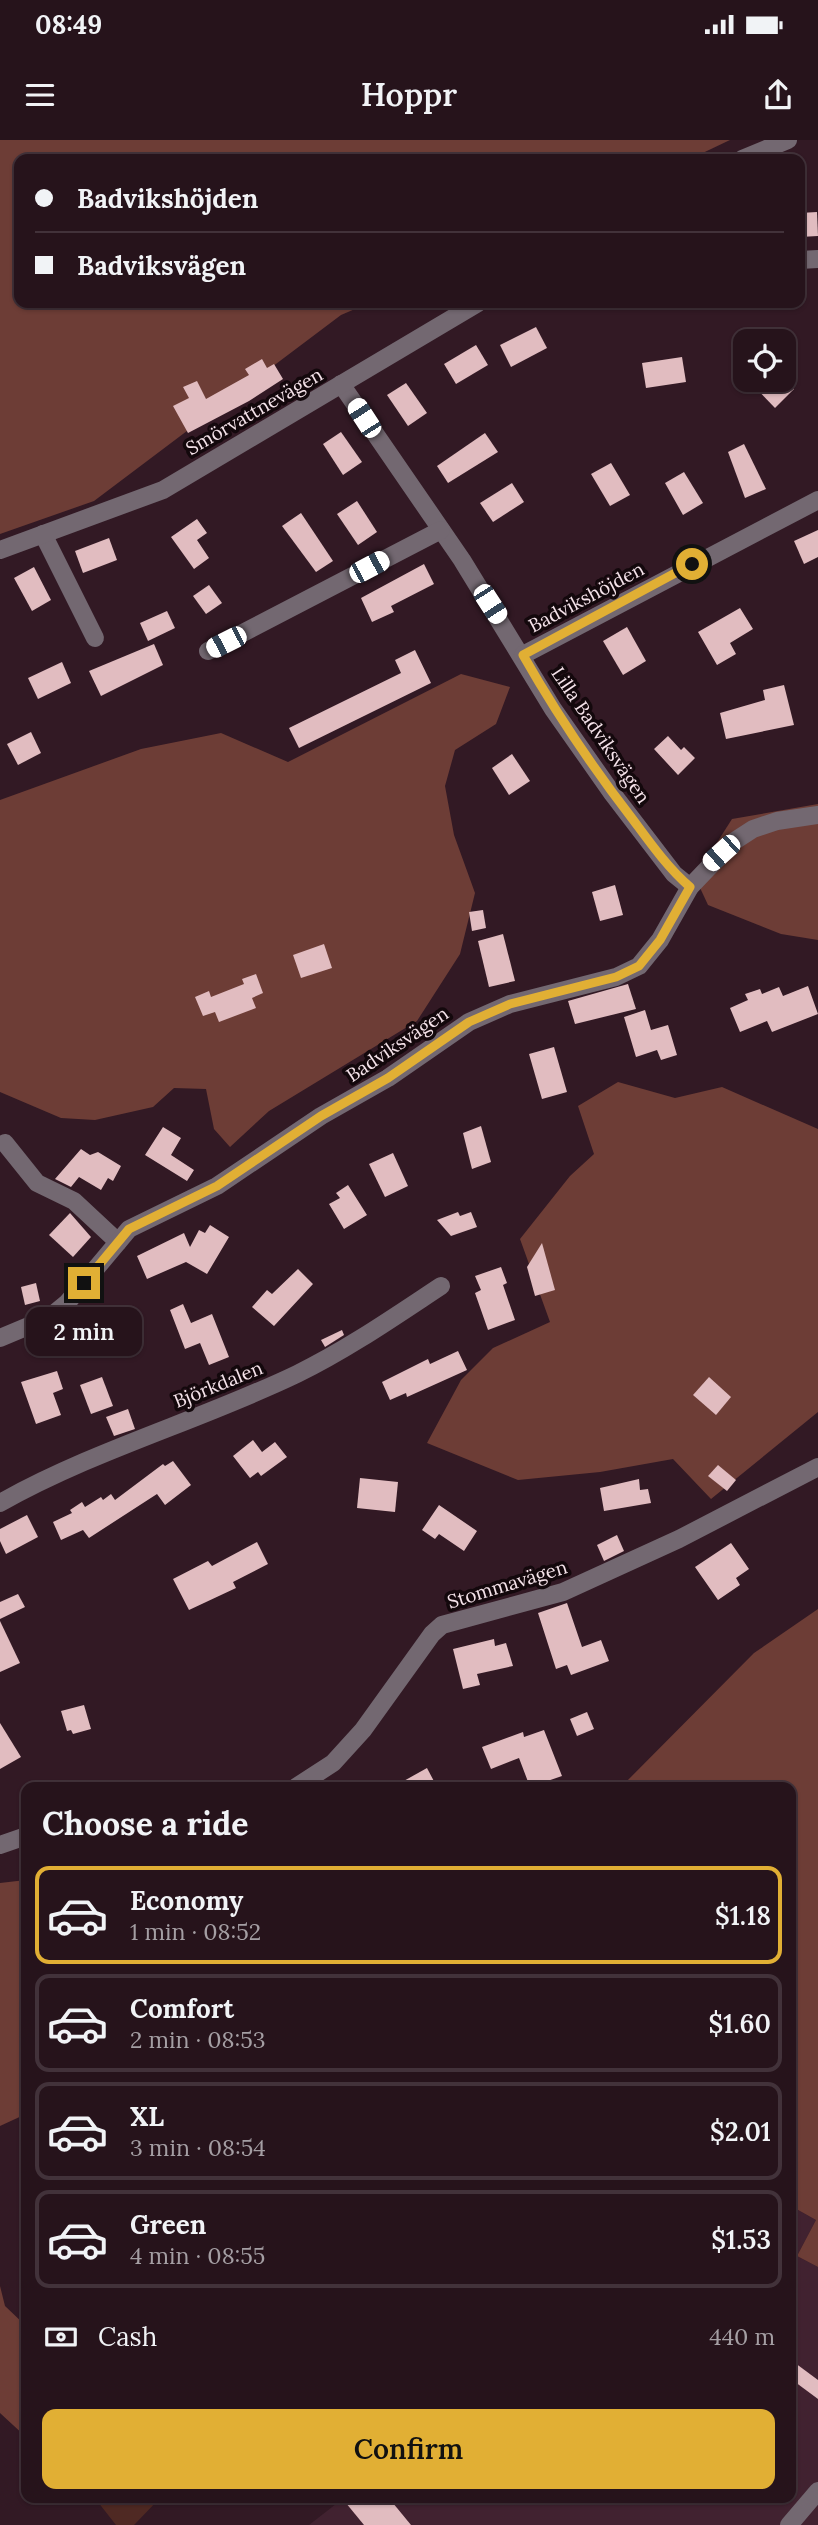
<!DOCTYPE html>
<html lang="en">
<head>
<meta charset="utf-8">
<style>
  :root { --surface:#26131b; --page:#322028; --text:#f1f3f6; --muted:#a49ea3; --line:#42323a; --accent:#e1af34 }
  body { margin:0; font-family:Lora,serif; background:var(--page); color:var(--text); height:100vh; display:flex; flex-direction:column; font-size:26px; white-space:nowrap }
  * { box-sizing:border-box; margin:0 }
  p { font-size:23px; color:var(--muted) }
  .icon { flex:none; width:38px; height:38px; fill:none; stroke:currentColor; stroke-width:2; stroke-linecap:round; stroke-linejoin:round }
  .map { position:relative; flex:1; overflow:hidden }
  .side { position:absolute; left:21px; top:1642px; width:775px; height:721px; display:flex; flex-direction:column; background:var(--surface); border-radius:14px; box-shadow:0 2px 5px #0004,0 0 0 2px var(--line) }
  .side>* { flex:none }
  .hud { position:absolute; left:14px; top:14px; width:791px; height:154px; border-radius:14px; box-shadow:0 2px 5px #0004,0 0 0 2px var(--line); display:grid; align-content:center; height:154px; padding:0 21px; background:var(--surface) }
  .tools { position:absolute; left:733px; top:189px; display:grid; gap:14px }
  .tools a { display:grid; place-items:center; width:63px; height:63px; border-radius:14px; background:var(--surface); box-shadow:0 2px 5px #0004,0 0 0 2px var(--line); font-size:35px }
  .end { position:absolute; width:32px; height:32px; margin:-16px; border:9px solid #e1af34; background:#111; box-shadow:0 0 0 4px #111 }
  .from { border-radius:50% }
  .bubble { position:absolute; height:49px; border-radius:14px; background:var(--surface); box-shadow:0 2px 5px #0004,0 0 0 2px var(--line); font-size:23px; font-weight:600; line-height:49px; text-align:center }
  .car { position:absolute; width:21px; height:42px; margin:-21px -10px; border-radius:9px; box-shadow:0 0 5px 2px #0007; background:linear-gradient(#fff 24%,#345 0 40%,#fff 0 76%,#345 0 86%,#fff 0) }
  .hud b { display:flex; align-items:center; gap:24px; height:66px; font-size:26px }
  .hud b+b { border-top:2px solid var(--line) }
  .hud i { width:18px; height:18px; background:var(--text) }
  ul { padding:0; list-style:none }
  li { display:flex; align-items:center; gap:21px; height:98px; margin:0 14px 10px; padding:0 7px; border:4px solid var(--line); border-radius:14px }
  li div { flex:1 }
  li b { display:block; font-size:26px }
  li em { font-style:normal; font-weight:600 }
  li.on { border-color:var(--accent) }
  li>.icon { width:63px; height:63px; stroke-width:1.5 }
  h2 { padding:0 21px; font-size:32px; line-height:84px }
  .pay { display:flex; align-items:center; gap:18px; height:77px; padding:0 21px; font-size:26px }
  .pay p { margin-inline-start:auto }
  .action { display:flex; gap:14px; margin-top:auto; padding:14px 21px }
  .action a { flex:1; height:80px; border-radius:14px; background:var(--accent); color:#111; font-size:28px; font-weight:600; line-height:80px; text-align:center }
  .status { display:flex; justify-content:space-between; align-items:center; height:49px; padding:0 35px; background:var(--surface); direction:ltr }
  .status svg { height:19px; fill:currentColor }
  header { display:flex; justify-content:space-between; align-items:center; height:91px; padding:0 21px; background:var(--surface); font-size:32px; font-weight:600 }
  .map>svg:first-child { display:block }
</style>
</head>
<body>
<div class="status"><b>08:49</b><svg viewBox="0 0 49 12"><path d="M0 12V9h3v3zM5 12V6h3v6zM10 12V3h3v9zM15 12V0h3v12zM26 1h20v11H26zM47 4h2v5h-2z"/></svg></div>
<header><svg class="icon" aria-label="menu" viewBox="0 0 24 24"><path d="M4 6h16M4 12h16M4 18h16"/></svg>Hoppr<svg class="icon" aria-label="share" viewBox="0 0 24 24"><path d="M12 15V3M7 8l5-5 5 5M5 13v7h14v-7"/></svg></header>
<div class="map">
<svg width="818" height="2385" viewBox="0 0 818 2385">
  <rect width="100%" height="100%" fill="#321924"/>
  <polygon fill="#412230" points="791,2066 816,2080 797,2116 818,2127 818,2385 309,2385 345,2357 791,2357"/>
  <polygon fill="#4f2923" points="94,2357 161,2357 134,2385 116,2385"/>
  <g fill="#6d3d36">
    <polygon points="0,0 730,0 690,19 19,19 19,163 369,163 341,175 94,361 0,394"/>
    <polygon points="461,534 510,547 496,584 455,610 445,646 454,695 475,753 460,814 417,881 269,971 230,1007 214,989 206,949 174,948 153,967 95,980 61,978 0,952 0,660 141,609 221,593 288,622"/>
    <polygon points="818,664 818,800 781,794 708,765 695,737 732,679"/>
    <polygon points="618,942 675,958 722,947 818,989 818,1272 711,1359 673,1319 600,1332 518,1340 427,1303 461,1240 493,1208 550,1182 520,1099 570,1036 594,1014 578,966"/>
    <polygon points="818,1469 818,2127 797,2116 816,2080 791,2066 791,1647 621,1647 754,1513"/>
    <polygon points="26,1740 26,1974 0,1986 0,1743"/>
    <polygon points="0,2146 5,2166 26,2186 26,2297 0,2273"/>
  </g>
  <g fill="#e1bcc0">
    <polygon points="817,72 818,96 800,97 800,73"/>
    <polygon points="536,187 547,208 511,227 500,205"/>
    <polygon points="476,205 488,225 456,244 444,224"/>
    <polygon points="682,217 686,242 646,248 642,223"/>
    <polygon points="262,219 267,228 274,224 283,239 249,261 188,293 173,266 189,258 183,247 197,241 206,259 249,235 245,229"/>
    <polygon points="748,240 784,240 794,249 775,268"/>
    <polygon points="406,243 427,273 408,286 387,255"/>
    <polygon points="341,292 362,322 343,335 323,304"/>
    <polygon points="485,293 498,312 448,343 437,326"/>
    <polygon points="744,304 766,349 745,358 728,312"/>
    <polygon points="611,323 630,355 610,366 591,334"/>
    <polygon points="684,332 703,363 683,375 665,343"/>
    <polygon points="512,343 524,362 493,382 480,363"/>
    <polygon points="357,361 377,392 358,405 337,374"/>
    <polygon points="301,373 333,421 316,432 282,386"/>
    <polygon points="197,379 207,393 197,400 209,418 194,429 171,397"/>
    <polygon points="818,390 818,417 804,424 794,401"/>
    <polygon points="109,398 117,420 83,433 75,411"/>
    <polygon points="424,424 434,444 391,466 394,472 372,482 361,458"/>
    <polygon points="34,427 51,460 32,471 14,438"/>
    <polygon points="209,445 222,463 206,474 193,456"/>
    <polygon points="740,468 753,489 730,503 736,514 717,525 698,492"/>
    <polygon points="167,471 175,488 148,501 140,483"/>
    <polygon points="627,487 646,521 623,535 603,501"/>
    <polygon points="154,504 163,525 101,556 89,531"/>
    <polygon points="415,510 431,543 299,608 289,588 401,533 395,520"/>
    <polygon points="62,522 71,543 38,559 28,538"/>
    <polygon points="784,545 794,585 726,599 720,573 765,560 763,550"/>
    <polygon points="31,592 41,613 18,625 7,604"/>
    <polygon points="668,596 681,610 684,607 695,618 678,635 654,609"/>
    <polygon points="512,614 530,641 509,655 492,628"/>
    <polygon points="615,745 623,775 600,781 592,752"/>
    <polygon points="483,770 486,788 472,791 469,772"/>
    <polygon points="503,794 515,841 489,847 478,801"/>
    <polygon points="324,804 332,828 301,838 293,815"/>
    <polygon points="256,834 263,853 252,858 256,868 219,882 215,872 203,876 195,857 209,851 211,857 244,844 242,839"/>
    <polygon points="628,844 636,869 575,884 568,861"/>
    <polygon points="808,846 818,874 772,892 767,881 740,892 730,868 748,860 745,854 760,849 762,854 779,847 783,856"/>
    <polygon points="645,870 651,890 668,885 677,915 661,920 657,910 636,917 624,877"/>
    <polygon points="554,907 567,952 542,959 529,914"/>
    <polygon points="481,986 491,1022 472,1029 463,993"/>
    <polygon points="163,987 181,998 171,1015 194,1030 187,1041 145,1015"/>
    <polygon points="81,1009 90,1015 98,1012 121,1026 113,1041 108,1038 101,1050 79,1037 71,1047 55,1039"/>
    <polygon points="393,1013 408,1046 385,1057 369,1024"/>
    <polygon points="348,1045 367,1075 344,1089 329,1064 340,1058 336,1053"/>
    <polygon points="458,1072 460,1076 471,1072 477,1087 451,1096 437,1080"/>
    <polygon points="70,1073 91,1097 73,1117 49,1095"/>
    <polygon points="210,1085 229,1097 207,1134 186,1122 147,1139 137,1116 184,1093 190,1107 199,1090 205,1093"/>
    <polygon points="542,1103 555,1150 535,1156 527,1127"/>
    <polygon points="501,1127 507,1143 503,1145 515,1180 488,1190 475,1153 481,1150 475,1136"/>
    <polygon points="298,1129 313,1144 274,1186 252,1167 267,1150 272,1154"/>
    <polygon points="36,1143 40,1161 25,1165 21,1147"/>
    <polygon points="183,1164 191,1183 212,1174 229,1217 209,1225 200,1203 185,1209 170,1170"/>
    <polygon points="342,1190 344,1195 325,1207 321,1200"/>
    <polygon points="458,1211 467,1230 407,1257 406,1253 390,1260 382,1242 428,1219 430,1224"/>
    <polygon points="57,1231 63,1249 53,1253 61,1275 36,1284 21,1242"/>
    <polygon points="102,1237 113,1266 91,1274 80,1245"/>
    <polygon points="709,1237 731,1257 716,1275 693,1255"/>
    <polygon points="128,1269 135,1289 114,1296 106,1277"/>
    <polygon points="253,1300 262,1312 275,1302 287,1317 261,1336 258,1332 250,1338 233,1316"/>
    <polygon points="173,1321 191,1345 165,1365 157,1354 89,1398 83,1390 61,1400 53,1382 72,1373 70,1370 82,1362 85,1367 101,1357 103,1360 111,1354 115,1360 163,1324 165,1326"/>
    <polygon points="718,1325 736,1340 727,1351 708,1336"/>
    <polygon points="360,1338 398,1342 395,1372 357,1368"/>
    <polygon points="639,1339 640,1350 648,1349 651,1363 604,1371 600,1348"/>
    <polygon points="439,1365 477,1391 464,1411 439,1394 435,1399 422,1390"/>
    <polygon points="27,1375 38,1397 6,1414 0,1401 0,1389"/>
    <polygon points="617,1395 624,1411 604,1421 597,1405"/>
    <polygon points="257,1402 268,1424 233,1442 236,1448 189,1470 173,1439 208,1421 212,1426"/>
    <polygon points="731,1403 749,1429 736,1438 740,1445 718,1460 695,1427"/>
    <polygon points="18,1454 25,1467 0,1479 0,1462"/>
    <polygon points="567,1463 582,1507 601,1500 609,1521 571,1535 567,1525 556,1529 538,1473"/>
    <polygon points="0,1481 20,1523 0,1532"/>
    <polygon points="494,1499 495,1506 506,1503 513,1526 477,1534 480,1545 463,1549 453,1509"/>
    <polygon points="84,1565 91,1589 73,1594 71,1590 67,1591 61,1571"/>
    <polygon points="587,1572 594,1589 577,1596 570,1579"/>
    <polygon points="0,1583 21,1617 0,1629"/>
    <polygon points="544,1590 562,1636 530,1647 519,1618 491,1629 482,1607 523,1592 524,1597"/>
    <polygon points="427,1628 437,1647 393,1647"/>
    <polygon points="791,2220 818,2240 818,2259 791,2239"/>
    <polygon points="341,2357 388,2357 411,2385 364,2385"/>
  </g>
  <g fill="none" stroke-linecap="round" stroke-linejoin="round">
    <g stroke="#736871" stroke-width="18">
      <polyline points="742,19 788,0"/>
      <polyline points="800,120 818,119"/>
      <polyline points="341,244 462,420 553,569 612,653 674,734 690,747"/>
      <polyline points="43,394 95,498"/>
      <polyline points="0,410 163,350 478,163"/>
      <polyline points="208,511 441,390"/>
      <polyline points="523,515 818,360"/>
      <polyline points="5,1003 37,1043 74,1061 118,1102"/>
      <polyline points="0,1198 50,1177 67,1163 129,1089 217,1046 321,976 388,938 469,882 510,864 616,837 639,826 660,800 690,747 733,702 753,689 777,681 818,675"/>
      <path d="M0,1363C94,1310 199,1281 297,1234C348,1209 394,1177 441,1146"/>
      <polyline points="296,1647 333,1623 363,1590 432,1494 442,1485 563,1452 679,1399 818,1327"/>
      <polyline points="0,1705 26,1696"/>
      <polyline points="789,2385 818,2351"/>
    </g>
  </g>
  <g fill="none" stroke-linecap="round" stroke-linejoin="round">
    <path stroke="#e1af34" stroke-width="9" d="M84,1143L129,1089L217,1046L321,976L388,938L469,882L510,864L616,837L639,826L660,800L690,747C668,728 651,704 634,681C593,628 556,573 523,515L692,424"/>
  </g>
  <g text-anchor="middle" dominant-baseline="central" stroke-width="7" stroke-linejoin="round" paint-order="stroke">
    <g font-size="19" fill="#f5e3ea" stroke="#13080c">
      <text transform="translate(254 271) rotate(-30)">Smörvattnevägen</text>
      <text transform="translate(586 457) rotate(-28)">Badvikshöjden</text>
      <text transform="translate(601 595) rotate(56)">Lilla Badviksvägen</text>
      <text transform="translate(397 904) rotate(-34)">Badviksvägen</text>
      <text transform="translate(218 1244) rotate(-22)">Björkdalen</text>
      <text transform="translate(507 1444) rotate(-17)">Stommavägen</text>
    </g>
  </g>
</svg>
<div class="tools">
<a><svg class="icon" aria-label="locate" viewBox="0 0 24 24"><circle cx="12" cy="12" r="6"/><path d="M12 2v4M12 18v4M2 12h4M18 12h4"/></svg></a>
</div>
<i class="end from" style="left:692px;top:424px"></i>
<i class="end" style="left:84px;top:1143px"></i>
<div class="bubble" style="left:26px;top:1167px;width:116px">2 min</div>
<i class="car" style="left:364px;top:278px;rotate:327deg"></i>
<i class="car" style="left:369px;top:427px;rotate:62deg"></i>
<i class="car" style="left:490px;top:464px;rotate:147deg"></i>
<i class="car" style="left:226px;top:502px;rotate:243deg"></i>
<i class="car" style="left:721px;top:713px;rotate:228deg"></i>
<div class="hud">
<b><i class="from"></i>Badvikshöjden</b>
<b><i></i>Badviksvägen</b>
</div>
<section class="side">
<h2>Choose a ride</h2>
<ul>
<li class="on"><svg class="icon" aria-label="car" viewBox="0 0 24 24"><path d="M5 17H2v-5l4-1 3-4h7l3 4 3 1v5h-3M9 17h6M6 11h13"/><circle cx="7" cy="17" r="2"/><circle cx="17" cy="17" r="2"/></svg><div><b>Economy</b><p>1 min · 08:52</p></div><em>$1.18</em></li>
<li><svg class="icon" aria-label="car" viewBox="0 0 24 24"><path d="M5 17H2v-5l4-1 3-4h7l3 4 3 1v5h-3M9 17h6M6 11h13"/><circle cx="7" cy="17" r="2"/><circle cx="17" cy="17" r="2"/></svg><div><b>Comfort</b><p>2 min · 08:53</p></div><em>$1.60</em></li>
<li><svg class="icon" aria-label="car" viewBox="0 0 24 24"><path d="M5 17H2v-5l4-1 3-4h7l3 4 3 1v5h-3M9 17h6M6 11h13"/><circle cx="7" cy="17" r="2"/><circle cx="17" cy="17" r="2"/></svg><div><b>XL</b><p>3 min · 08:54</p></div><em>$2.01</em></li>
<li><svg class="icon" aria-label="car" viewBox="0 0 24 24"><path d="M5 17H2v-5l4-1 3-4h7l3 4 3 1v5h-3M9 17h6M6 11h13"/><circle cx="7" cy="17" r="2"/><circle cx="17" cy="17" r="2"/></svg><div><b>Green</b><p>4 min · 08:55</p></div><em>$1.53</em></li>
</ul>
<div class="pay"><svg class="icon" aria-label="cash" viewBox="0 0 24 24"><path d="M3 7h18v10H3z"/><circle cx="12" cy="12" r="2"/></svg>Cash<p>440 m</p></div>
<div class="action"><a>Confirm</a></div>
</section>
</div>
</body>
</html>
